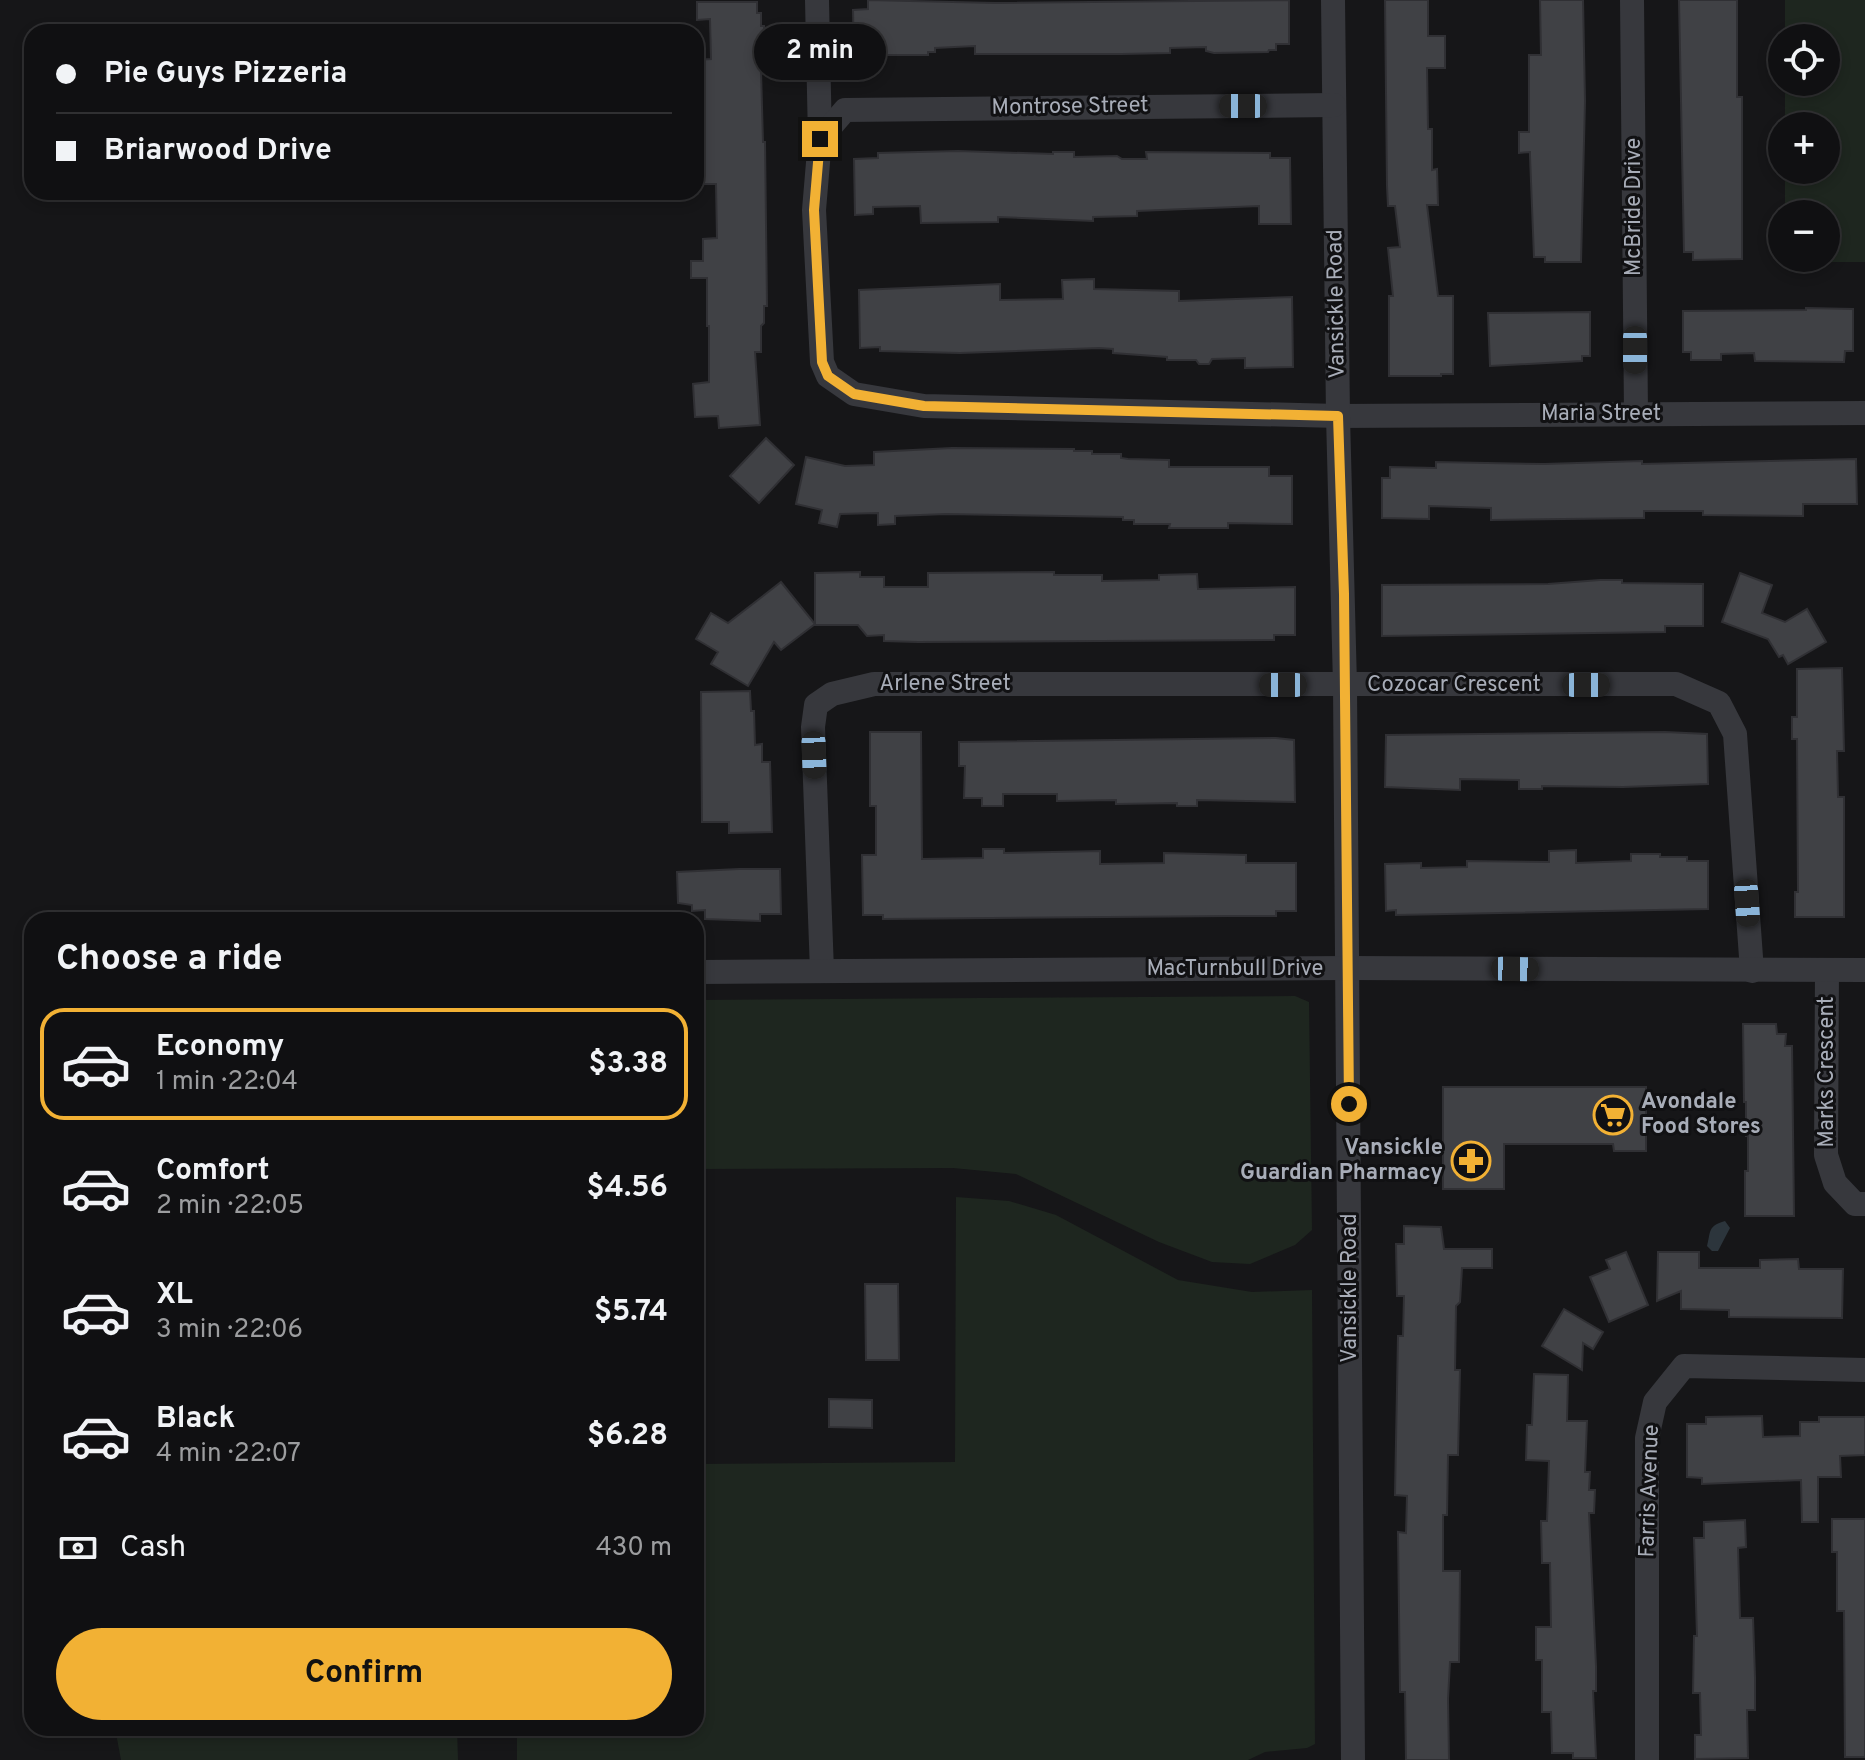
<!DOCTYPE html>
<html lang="en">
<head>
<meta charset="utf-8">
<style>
  :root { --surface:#101012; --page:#19191b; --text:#f1f3f6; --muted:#9c9d9f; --line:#303032; --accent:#f2b134 }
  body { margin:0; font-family:Overpass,sans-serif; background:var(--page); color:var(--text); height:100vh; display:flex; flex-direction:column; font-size:30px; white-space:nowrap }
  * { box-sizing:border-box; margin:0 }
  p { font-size:26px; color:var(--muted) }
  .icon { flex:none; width:44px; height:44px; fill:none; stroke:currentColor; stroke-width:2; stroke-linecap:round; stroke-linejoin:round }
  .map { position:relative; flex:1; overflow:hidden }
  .drawer { position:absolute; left:24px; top:912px; width:680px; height:824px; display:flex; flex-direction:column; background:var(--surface); border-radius:24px; box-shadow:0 4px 12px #0003,0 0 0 2px var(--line) }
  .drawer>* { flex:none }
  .banner { position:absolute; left:24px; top:24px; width:680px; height:176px; border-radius:24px; box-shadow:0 4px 12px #0003,0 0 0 2px var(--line); display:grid; align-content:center; height:176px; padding:0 32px; background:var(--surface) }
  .buttons { position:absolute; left:1768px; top:24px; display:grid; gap:16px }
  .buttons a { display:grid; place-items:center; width:72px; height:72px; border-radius:50%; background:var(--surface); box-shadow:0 4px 12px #0003,0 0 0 2px var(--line); font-size:40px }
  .end { position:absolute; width:36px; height:36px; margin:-18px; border:10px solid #f2b134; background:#111; box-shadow:0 0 0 4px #111 }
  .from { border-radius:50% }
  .bubble { position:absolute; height:56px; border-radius:28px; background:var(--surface); box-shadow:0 4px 12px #0003,0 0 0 2px var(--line); font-size:26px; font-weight:700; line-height:56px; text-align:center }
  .car { position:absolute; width:24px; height:48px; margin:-24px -12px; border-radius:10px; box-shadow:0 0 6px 2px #0007; background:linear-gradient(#222 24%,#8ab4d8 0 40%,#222 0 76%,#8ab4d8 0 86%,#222 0) }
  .banner b { display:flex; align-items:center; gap:28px; height:76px; font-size:30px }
  .banner b+b { border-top:2px solid var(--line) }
  .banner i { width:20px; height:20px; background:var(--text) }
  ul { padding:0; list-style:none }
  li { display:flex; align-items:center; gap:24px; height:112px; margin:0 16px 12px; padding:0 16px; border:4px solid transparent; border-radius:24px }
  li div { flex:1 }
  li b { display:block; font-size:30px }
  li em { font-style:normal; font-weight:700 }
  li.current { border-color:var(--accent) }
  li>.icon { width:72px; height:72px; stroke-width:1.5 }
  h2 { padding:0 32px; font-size:36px; line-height:96px }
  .pay { display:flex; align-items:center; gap:20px; height:88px; padding:0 32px; font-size:30px }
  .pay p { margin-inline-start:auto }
  .primary-button { display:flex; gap:16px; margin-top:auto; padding:16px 32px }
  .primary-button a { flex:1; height:92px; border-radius:48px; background:var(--accent); color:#111; font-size:32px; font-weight:700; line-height:92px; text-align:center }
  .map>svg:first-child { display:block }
</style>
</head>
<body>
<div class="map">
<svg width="1865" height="1760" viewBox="0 0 1865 1760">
  <rect width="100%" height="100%" fill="#161618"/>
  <g fill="#1e261f">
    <polygon points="1785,0 1865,0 1865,262 1786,262 1786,258 1826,258 1826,214 1785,214 1785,170 1826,170 1826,126 1785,126 1785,82 1826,82 1826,38 1785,38"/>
    <polygon points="1295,996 1309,1002 1312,1230 1295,1245 1250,1264 1212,1262 1159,1242 1016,1174 953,1168 696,1169 696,1000"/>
    <polygon points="956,1197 1009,1201 1056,1215 1178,1280 1252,1292 1312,1290 1315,1744 1307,1748 1265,1752 1248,1760 517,1760 517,1728 696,1728 696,1464 955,1462"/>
    <polygon points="115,1728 457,1728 458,1760 121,1760"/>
  </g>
  <path fill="#2c353c" d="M1725,1221L1730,1228L1718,1251H1712L1707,1246C1711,1232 1707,1226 1725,1221Z"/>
  <g fill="#404145" stroke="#303034" stroke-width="2">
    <polygon points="868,0 995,3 1289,0 1289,44 1276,44 1276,50 1269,50 1268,52 1214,53 1206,51 1206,47 1170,48 1170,53 1122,54 975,54 975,46 935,48 935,52 928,52 928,55 854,55 853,10 868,9"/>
    <polygon points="1385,0 1428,0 1428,36 1445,36 1445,68 1427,68 1428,129 1432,129 1432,170 1437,169 1438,205 1427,205 1438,296 1453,296 1453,374 1441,374 1441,376 1389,376 1389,296 1393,296 1388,248 1400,247 1395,206 1388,206 1387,186"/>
    <polygon points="1540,0 1583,0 1585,101 1581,262 1545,262 1545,257 1534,257 1530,156 1530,152 1519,153 1519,132 1529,132 1529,55 1541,55"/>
    <polygon points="1679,0 1737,0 1737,97 1742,97 1742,259 1693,260 1693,252 1684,252"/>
    <polygon points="697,2 757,2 757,13 761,13 761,26 764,26 765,71 761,71 763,142 765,142 767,306 764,306 764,323 761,326 761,352 755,352 760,425 719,428 718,416 695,417 693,384 709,382 709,326 707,326 707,278 691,278 691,261 703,261 703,239 717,238 716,184 701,184 703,125 697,125 696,60 711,59 710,19 697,20"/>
    <polygon points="958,151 1053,154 1053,152 1074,152 1074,157 1117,156 1122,159 1147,159 1146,152 1270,153 1270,158 1290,158 1291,224 1259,224 1259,206 1137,211 1137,216 1093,217 1093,221 998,217 998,222 921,223 920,206 873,207 873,214 855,215 854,159 878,158 878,153"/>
    <polygon points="1094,279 1094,289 1179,291 1179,301 1292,297 1293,367 1245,368 1245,358 1212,359 1209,364 1199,364 1196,360 1167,360 1167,357 1113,353 1113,349 1099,348 960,353 880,351 880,347 860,348 859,290 1000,284 1000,300 1063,299 1062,280"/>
    <polygon points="1806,308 1853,309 1853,351 1845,351 1844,362 1755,361 1754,353 1721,354 1721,360 1691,360 1691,352 1683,352 1683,311 1806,310"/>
    <polygon points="1590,312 1590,356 1582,356 1582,361 1490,366 1488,313"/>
    <polygon points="766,438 794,465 759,503 730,476"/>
    <polygon points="952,448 1074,449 1074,451 1092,451 1092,454 1121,454 1121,458 1128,459 1169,460 1169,467 1269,467 1269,476 1292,476 1292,524 1228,523 1228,528 1169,528 1170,524 1134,524 1134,520 1123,520 1123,517 946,514 895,516 895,524 878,525 878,513 840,514 837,527 819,523 822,510 796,504 806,457 845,466 874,465 874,452"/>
    <polygon points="1856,459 1857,504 1803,504 1803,516 1703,515 1703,511 1644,511 1644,518 1491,520 1491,508 1429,506 1429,519 1382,518 1382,478 1390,478 1390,467 1436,468 1436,462 1544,464 1642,461 1642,464"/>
    <polygon points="860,572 860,577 884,577 884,587 928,587 928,573 1054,572 1054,575 1102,575 1102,581 1159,580 1159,575 1197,574 1198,589 1295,587 1295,635 1274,635 1274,640 918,642 884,641 884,635 867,636 858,625 815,625 815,573"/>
    <polygon points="1740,573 1772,585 1762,613 1785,622 1807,609 1826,642 1788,664 1783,655 1779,657 1768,639 1722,622"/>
    <polygon points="1600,580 1622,580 1622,583 1703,584 1703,626 1665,626 1665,632 1382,636 1382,585 1548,584"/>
    <polygon points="781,582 815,624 781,650 774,642 748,686 711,664 718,652 696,639 711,613 728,623"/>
    <polygon points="1842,668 1844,751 1837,751 1838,797 1844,797 1844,917 1795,917 1795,892 1798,892 1797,739 1792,739 1792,717 1797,717 1797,669"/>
    <polygon points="750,691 751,711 754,711 755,745 762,744 762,762 770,762 772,832 729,833 729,822 702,822 701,692"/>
    <polygon points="870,732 921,732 922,859 983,858 983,849 1004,849 1004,853 1100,851 1100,864 1164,863 1164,853 1246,855 1246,863 1296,863 1296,911 1276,911 1276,916 1229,916 883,919 883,915 863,915 862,855 876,855 876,806 870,806"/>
    <polygon points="1665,732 1707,734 1708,784 1623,787 1542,786 1542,789 1519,789 1519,780 1460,779 1460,790 1385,787 1386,735"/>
    <polygon points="1276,738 1294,740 1295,802 1197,800 1197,806 1177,806 1177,803 1116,804 1116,800 1057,801 1057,794 1003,794 1003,806 982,806 982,798 964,798 965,766 959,766 959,742"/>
    <polygon points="1576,850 1576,863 1631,861 1631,854 1660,854 1660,857 1687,857 1687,861 1708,861 1708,909 1396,915 1396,910 1386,911 1385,864 1421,863 1421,868 1467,867 1467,861 1549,862 1549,851"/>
    <polygon points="739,869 780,869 781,914 760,914 760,921 705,919 705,910 692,911 692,905 678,903 677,872"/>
    <polygon points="1743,1024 1776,1024 1777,1034 1786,1034 1785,1046 1792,1046 1794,1216 1745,1216 1745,1171 1748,1171 1748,1136 1746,1136 1746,1102 1744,1102"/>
    <polygon points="1443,1087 1646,1087 1646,1151 1614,1151 1613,1144 1504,1144 1504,1189 1443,1189"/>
    <polygon points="1404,1226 1441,1227 1444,1249 1492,1249 1492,1268 1462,1268 1460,1302 1456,1306 1455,1370 1460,1370 1458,1455 1448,1455 1447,1515 1443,1515 1443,1571 1460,1571 1459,1662 1450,1662 1448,1699 1449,1760 1406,1760 1405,1692 1400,1692 1398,1532 1406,1533 1407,1496 1395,1495 1398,1336 1403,1336 1404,1296 1397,1296 1396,1244 1404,1244"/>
    <polygon points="1626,1252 1648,1305 1609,1322 1590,1277 1610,1269 1606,1260"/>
    <polygon points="1658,1252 1699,1252 1699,1268 1760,1268 1760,1260 1798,1259 1799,1269 1843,1269 1842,1318 1729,1317 1729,1310 1681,1309 1681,1291 1657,1301"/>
    <polygon points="865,1284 898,1284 899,1360 866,1360"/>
    <polygon points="1564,1309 1603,1332 1593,1349 1583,1343 1582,1370 1542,1346"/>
    <polygon points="1534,1374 1568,1375 1567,1421 1587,1421 1585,1472 1590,1472 1589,1490 1595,1490 1594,1513 1589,1513 1596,1666 1596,1691 1593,1691 1596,1758 1573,1758 1573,1753 1552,1753 1551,1712 1542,1712 1542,1660 1536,1660 1536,1627 1551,1627 1550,1563 1542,1563 1541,1521 1547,1521 1549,1461 1526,1460 1527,1425 1532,1425"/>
    <polygon points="829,1399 872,1400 872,1428 829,1427"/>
    <polygon points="1762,1416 1763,1437 1800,1436 1800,1422 1819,1422 1819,1417 1865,1417 1865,1455 1840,1456 1841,1477 1818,1477 1818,1522 1802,1522 1801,1480 1702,1484 1702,1478 1687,1477 1687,1424 1706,1424 1706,1417"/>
    <polygon points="1832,1519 1865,1519 1865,1757 1845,1757 1844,1611 1837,1611 1837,1552 1832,1552"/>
    <polygon points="1745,1520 1746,1547 1738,1548 1740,1618 1753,1618 1755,1677 1755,1710 1747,1710 1748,1758 1695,1759 1695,1735 1701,1735 1700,1693 1693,1693 1694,1636 1697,1636 1694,1538 1704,1538 1704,1522"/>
  </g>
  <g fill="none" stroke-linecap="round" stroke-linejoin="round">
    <g stroke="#37383d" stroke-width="24">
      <polyline points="817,0 820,139 814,210 822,362 828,376 854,394 924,406 1338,416 1865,413"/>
      <polyline points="1333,0 1338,416 1345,685 1353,1760"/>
      <polyline points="1632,0 1636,413"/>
      <polyline points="820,139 845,110 1334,105"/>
      <polyline points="1827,970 1826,1155 1835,1183 1855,1204 1865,1204"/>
      <polyline points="822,971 813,727 816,705 832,694 874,684 1676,684 1719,703 1735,734 1752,971"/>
      <polyline points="701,972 1348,968 1865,970"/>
      <polyline points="1647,1760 1647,1438 1655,1402 1684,1366 1865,1370"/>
    </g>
  </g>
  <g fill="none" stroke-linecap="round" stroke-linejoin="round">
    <polyline stroke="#f2b134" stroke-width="10" points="820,139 814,210 822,362 828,376 854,394 924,406 1338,416 1344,594 1349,1104"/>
  </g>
  <defs>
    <symbol id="supermarket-ring" viewBox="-11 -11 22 22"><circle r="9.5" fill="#111113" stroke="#f2b134" stroke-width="1.5"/><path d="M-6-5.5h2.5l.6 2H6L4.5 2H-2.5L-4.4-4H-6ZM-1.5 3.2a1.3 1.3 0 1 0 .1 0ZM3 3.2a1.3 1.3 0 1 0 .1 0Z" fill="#f2b134"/></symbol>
    <symbol id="pharmacy-ring" viewBox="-11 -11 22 22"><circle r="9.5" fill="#111113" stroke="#f2b134" stroke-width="1.5"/><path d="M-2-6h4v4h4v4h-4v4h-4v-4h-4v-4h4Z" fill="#f2b134"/></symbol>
  </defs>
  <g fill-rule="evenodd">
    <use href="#supermarket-ring" x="1591" y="1093" width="44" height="44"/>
    <use href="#pharmacy-ring" x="1449" y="1139" width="44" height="44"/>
  </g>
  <g text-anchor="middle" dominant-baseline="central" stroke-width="6" stroke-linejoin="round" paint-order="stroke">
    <g font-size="22" fill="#a8adb8" stroke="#111113">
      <text transform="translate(1070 107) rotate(-1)">Montrose Street</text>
      <text transform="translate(1634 207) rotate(-90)">McBride Drive</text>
      <text transform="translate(1337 304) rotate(-91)">Vansickle Road</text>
      <text x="1601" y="414">Maria Street</text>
      <text x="945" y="684">Arlene Street</text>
      <text x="1454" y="685">Cozocar Crescent</text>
      <text x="1235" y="969">MacTurnbull Drive</text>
      <text transform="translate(1827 1072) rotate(-90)">Marks Crescent</text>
      <text transform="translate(1350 1288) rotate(-90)">Vansickle Road</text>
      <text transform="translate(1650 1491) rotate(-88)">Farris Avenue</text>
    </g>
    <g font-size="22" font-weight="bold" fill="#a8adb8" stroke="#111113" text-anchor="start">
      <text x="1641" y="1102">Avondale<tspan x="1641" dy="25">Food Stores</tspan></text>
      <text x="1443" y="1148" text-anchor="end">Vansickle<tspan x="1443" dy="25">Guardian Pharmacy</tspan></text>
    </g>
  </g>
</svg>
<div class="buttons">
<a><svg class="icon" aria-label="locate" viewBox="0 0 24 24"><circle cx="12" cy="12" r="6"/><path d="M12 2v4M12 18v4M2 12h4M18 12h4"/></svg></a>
<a>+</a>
<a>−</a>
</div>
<i class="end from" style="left:1349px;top:1104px"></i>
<i class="end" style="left:820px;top:139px"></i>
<div class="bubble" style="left:754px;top:24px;width:132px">2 min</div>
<i class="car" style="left:1243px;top:106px;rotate:270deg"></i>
<i class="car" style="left:1635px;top:350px;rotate:180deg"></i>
<i class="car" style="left:1283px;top:685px;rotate:270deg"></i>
<i class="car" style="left:1586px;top:685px;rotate:90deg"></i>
<i class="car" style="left:814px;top:755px;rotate:178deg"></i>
<i class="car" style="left:1747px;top:903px;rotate:176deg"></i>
<i class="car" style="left:1515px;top:969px;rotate:91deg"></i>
<div class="banner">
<b><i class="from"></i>Pie Guys Pizzeria</b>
<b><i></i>Briarwood Drive</b>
</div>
<section class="drawer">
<h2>Choose a ride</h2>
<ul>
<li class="current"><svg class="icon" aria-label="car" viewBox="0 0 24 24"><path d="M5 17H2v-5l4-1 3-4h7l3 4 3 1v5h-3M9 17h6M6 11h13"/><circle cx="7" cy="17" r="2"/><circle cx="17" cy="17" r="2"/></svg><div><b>Economy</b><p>1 min · 22:04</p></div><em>$3.38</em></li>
<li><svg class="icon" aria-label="car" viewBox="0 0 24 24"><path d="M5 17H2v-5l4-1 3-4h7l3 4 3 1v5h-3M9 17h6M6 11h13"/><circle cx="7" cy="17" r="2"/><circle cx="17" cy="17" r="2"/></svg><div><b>Comfort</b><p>2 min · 22:05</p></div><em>$4.56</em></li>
<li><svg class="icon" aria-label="car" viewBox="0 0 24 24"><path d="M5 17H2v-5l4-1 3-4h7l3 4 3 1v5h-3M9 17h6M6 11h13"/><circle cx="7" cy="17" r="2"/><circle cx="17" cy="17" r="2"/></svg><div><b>XL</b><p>3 min · 22:06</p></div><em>$5.74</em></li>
<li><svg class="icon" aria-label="car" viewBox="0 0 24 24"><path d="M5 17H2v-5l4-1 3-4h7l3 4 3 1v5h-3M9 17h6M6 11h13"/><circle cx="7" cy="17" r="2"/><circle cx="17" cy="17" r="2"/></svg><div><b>Black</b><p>4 min · 22:07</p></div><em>$6.28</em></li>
</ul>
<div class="pay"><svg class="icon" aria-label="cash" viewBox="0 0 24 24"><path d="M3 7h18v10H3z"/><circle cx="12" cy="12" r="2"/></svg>Cash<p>430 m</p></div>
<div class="primary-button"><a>Confirm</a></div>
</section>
</div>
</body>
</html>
